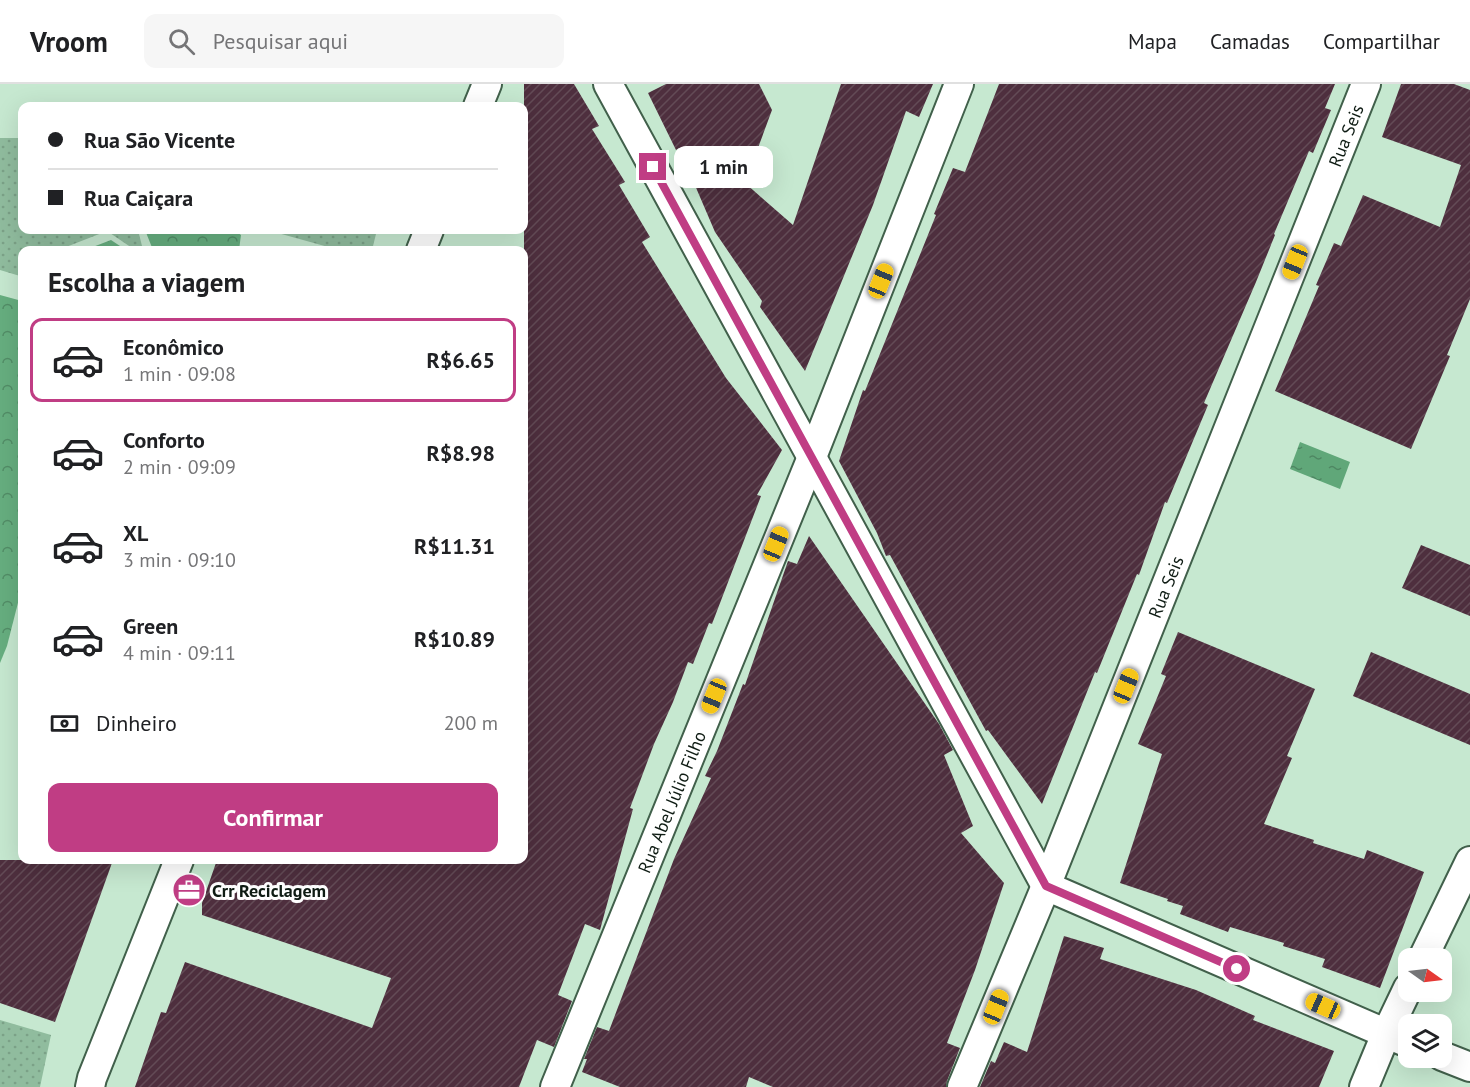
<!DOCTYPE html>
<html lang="pt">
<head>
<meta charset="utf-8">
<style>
  :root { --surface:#fff; --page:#f6f6f6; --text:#202124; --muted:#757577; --line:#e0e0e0; --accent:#c03d84 }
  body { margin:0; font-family:"PT Sans",sans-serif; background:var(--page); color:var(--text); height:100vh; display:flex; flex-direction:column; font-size:22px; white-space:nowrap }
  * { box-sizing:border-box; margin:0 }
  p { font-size:20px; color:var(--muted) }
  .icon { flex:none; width:33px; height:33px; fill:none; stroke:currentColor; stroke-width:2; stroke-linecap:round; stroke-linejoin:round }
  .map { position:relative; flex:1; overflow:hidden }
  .sheet { position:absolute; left:18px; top:162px; width:510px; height:618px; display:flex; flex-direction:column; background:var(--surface); border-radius:12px; box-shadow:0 6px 24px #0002 }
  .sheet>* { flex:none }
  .guide { position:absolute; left:18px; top:18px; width:510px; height:132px; border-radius:12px; box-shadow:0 6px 24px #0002; display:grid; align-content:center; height:132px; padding:0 30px; background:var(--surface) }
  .needle { width:39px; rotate:104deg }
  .tools { position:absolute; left:1398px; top:864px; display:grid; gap:12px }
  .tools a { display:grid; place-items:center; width:54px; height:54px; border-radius:12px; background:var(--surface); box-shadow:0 6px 24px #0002; font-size:30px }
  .end { position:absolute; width:27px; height:27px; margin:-14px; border:8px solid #c03d84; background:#fff; box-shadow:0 0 0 3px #fff }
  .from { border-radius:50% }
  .bubble { position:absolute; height:42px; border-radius:12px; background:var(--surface); box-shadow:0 6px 24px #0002; font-size:20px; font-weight:700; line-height:42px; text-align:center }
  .car { position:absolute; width:18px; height:36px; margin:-18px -9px; border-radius:8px; box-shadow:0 0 4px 2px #0007; background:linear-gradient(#f5c518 24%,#345 0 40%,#f5c518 0 76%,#345 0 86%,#f5c518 0) }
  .guide b { display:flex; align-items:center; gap:21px; height:57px; font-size:22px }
  .guide b+b { border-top:2px solid var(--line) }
  .guide i { width:15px; height:15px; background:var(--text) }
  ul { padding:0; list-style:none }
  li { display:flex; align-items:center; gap:18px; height:84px; margin:0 12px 9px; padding:0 18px; border:3px solid transparent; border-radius:12px }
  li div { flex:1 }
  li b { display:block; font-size:22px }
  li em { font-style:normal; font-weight:700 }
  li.selected { border-color:var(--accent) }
  li>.icon { width:54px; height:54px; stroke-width:1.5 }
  h2 { padding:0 30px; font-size:27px; line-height:72px }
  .pay { display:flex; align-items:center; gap:15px; height:66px; padding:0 30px; font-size:22px }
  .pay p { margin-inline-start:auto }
  .button { display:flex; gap:12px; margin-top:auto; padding:12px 30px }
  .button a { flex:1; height:69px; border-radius:12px; background:var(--accent); color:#fff; font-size:24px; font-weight:700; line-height:69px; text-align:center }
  header { display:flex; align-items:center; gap:36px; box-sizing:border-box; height:84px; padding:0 30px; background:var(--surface); border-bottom:2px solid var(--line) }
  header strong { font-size:28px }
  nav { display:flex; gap:33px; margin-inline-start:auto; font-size:21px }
  .search { width:420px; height:54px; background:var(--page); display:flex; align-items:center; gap:15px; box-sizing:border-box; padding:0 21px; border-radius:12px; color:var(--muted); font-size:22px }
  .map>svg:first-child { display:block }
</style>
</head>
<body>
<header>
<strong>Vroom</strong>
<div class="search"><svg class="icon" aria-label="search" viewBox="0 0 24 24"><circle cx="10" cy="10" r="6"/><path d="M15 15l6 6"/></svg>Pesquisar aqui</div>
<nav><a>Mapa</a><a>Camadas</a><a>Compartilhar</a></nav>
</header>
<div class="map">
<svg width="1470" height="1003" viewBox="0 0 1470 1003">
  <defs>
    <pattern id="grass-dots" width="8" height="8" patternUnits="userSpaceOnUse" patternTransform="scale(1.5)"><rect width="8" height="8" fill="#90bc9e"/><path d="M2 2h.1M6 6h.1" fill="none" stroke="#7ba187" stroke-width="1.8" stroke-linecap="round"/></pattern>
    <pattern id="forest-crowns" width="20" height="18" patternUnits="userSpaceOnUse" patternTransform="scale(1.5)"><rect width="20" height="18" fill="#66ae7f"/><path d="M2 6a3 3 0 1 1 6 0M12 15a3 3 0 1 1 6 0" fill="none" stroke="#528d67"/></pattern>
    <pattern id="water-ripples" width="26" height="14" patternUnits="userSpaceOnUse" patternTransform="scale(1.5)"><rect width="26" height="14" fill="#60a779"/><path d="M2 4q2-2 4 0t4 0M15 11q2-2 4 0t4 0" fill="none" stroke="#4e8762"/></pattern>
    <pattern id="building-hatch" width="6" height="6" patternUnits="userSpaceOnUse" patternTransform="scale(1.5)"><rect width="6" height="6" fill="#4e2f3e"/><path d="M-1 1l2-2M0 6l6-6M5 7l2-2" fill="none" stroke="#634b56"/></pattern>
  </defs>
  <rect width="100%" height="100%" fill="#c6e8d0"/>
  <g fill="url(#grass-dots)">
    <polygon points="0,54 22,54 22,146 138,146 143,166 135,166 107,147 66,163 64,166 22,166 22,196 20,192 0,186"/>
    <polygon points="267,146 377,146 372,166 339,166"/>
    <polygon points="0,936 51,951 40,1003 0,1003"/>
  </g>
  <g fill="url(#forest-crowns)">
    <polygon points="145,146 234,146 241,151 239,166 153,166"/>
    <polygon points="111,156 126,166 85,166"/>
    <polygon points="0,211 22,217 22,503 7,562 0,579"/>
  </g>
  <polygon fill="url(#water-ripples)" points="1300,358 1350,378 1340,405 1290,385"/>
  <g fill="url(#building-hatch)">
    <polygon points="524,0 574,0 599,42 592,45 625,98 619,101 650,153 642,158 726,294 782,366 757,411 761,412 712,540 709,539 693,580 688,578 673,618 654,660 630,724 633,725 600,846 585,840 558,911 572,917 554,963 537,956 519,1003 135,1003 161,928 166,929 185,878 372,944 391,894 202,831 202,819 217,776 524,776"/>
    <polygon points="666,0 759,0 772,26 745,99 793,141 841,0 933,0 919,33 906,27 873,121 805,287 760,223 762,217 715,148 679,64 676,66 648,9"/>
    <polygon points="999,0 1335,0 1325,24 1331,26 1313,69 1309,67 1274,150 1275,151 1256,198 1204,319 1208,321 1167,419 1165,418 1139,491 1137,490 1097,589 1095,588 1042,720 988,646 986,647 890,471 886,472 877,449 839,377 863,306 865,307 936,131 934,130 953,84 965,88"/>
    <polygon points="1401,0 1454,0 1470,6 1470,215 1447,271 1450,272 1411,365 1275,307 1319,202 1316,201 1334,159 1341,162 1363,111 1440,143 1461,81 1382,53"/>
    <polygon points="809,452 939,640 953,666 944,671 973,742 961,749 1004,799 975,886 947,959 960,964 947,997 946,1003 773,1003 749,993 746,1003 620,1003 582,988 587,975 584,975 597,943 609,947 674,775 711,694 705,692 717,667 743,600 745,601 788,477 797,480"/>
    <polygon points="1421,461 1470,481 1470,532 1402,504"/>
    <polygon points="1178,548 1315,605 1287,672 1292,674 1264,740 1314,756 1313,759 1364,775 1367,766 1424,788 1380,904 1322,883 1325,875 1283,862 1284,859 1230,843 1228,848 1180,830 1183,822 1167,817 1168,815 1120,799 1162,670 1138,660 1166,592 1161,590"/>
    <polygon points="1371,568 1470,610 1470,661 1353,612"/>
    <polygon points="0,776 113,776 55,938 0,919"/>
    <polygon points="1064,852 1104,864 1100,875 1196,906 1255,932 1253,936 1334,967 1319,1003 980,1003 991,977 995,979 1004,958 1027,968"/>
  </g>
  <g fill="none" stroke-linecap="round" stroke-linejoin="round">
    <defs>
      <g id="street">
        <polyline points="608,0 1046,802 1408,959"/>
        <polyline points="478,22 487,0"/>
        <polyline points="421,166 429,146"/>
        <polyline points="1423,874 1470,777"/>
        <polyline points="1442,972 1470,983"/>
        <polyline points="90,1003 92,994 179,776"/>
        <path id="s1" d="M555,1003L812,373L959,0"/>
        <path id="s2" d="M962,1003L1046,802L1366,0"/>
        <polyline points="1364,1003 1386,950 1408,904"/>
      </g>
    </defs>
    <use href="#street" stroke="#41604b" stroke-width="32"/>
    <use href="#street" stroke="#fff" stroke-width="28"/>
  </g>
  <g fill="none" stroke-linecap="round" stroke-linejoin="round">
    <polyline stroke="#c03d84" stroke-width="8" points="653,83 1046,802 1237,885"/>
  </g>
  <defs>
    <symbol id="office-disc" viewBox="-11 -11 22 22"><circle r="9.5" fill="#c03d84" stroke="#fff"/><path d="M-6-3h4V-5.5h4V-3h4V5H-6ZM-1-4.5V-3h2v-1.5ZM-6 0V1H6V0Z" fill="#fff"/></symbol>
  </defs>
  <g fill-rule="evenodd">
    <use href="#office-disc" x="170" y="787" width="38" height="38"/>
  </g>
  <g text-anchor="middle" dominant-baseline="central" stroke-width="6" stroke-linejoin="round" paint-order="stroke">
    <g font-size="18" fill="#0f1c14" stroke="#fff">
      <text stroke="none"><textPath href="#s2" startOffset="1026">Rua Seis</textPath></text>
      <text stroke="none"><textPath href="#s2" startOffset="540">Rua Seis</textPath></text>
      <text stroke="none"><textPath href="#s1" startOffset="308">Rua Abel Júlio Filho</textPath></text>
    </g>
    <g font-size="18" font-weight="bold" fill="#0f1c14" stroke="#fff" text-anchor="start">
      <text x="212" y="806">Crr Reciclagem</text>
    </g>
  </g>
</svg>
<div class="tools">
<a><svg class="needle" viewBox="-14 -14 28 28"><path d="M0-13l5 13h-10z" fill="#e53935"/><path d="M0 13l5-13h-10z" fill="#757577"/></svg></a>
<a><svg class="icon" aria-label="layers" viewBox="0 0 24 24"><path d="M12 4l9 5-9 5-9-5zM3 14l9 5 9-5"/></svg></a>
</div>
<i class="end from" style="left:1237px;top:885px"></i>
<i class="end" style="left:653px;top:83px"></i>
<div class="bubble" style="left:674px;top:62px;width:99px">1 min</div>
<i class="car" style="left:1295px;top:178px;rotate:202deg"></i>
<i class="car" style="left:881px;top:197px;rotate:22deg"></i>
<i class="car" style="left:776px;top:460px;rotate:22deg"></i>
<i class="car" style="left:1126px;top:602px;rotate:22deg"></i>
<i class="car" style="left:714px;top:612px;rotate:202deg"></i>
<i class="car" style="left:1323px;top:922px;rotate:294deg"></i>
<i class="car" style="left:996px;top:923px;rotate:22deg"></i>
<div class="guide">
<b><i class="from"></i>Rua São Vicente</b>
<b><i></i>Rua Caiçara</b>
</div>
<section class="sheet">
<h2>Escolha a viagem</h2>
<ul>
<li class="selected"><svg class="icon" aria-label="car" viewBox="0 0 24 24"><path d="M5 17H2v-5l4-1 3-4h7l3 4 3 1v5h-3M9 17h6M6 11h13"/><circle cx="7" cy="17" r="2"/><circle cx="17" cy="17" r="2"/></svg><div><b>Econômico</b><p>1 min · 09:08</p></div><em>R$6.65</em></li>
<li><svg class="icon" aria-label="car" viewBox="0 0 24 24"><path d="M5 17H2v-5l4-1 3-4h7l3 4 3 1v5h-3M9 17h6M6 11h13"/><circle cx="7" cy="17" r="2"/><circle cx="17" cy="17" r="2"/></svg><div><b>Conforto</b><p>2 min · 09:09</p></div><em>R$8.98</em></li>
<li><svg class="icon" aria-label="car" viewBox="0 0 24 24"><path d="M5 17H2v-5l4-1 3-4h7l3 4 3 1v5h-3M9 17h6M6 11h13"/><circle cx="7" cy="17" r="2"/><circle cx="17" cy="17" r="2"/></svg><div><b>XL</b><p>3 min · 09:10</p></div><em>R$11.31</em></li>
<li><svg class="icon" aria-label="car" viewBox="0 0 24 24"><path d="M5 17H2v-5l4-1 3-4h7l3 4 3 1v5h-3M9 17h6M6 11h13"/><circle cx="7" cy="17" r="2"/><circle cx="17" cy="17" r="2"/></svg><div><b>Green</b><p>4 min · 09:11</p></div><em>R$10.89</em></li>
</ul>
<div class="pay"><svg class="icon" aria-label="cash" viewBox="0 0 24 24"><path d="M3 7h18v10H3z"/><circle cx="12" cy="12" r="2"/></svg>Dinheiro<p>200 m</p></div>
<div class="button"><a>Confirmar</a></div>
</section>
</div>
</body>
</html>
